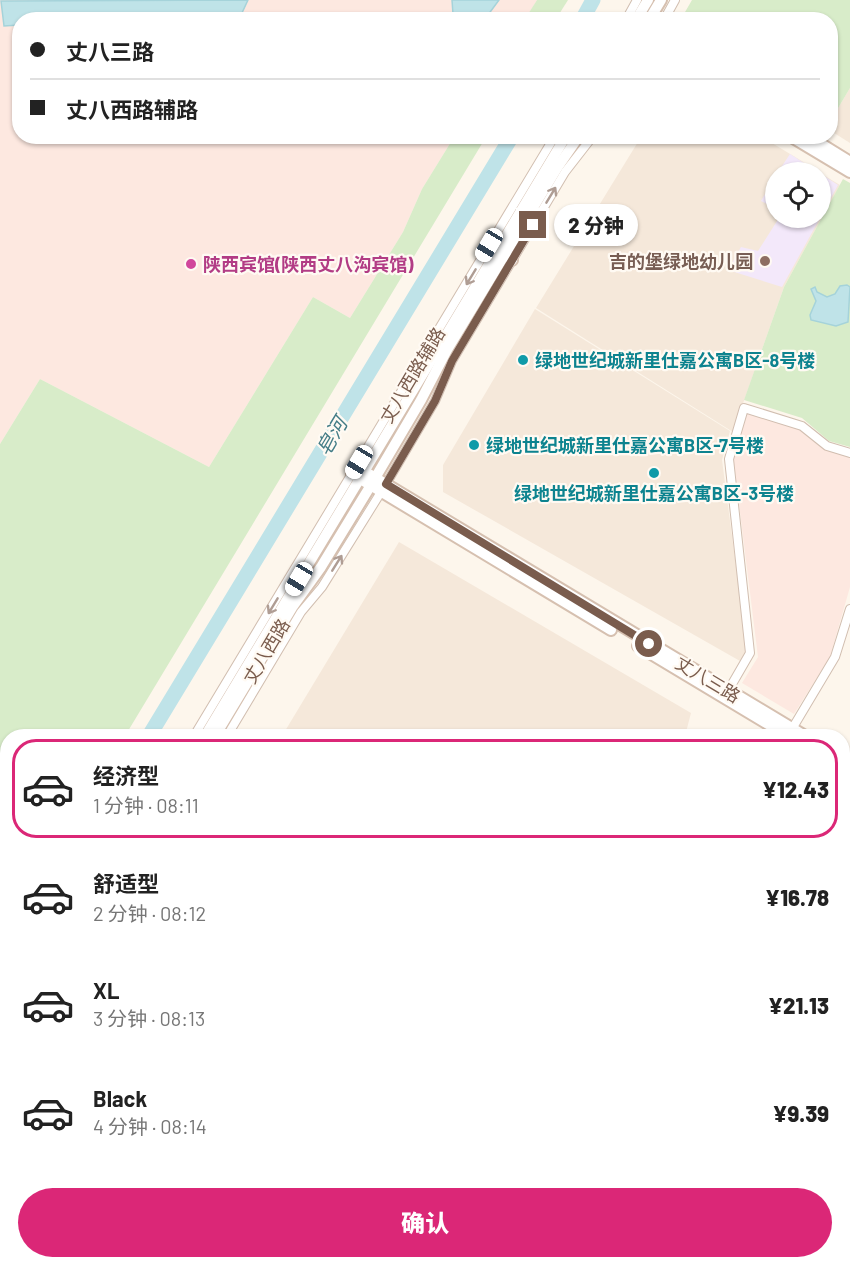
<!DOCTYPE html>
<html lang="zh">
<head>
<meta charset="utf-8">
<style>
  :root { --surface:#fff; --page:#f6f6f6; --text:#222; --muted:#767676; --line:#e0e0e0; --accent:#db2777 }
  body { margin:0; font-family:Barlow,"Noto Sans SC",sans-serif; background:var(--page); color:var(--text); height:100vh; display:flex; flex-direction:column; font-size:22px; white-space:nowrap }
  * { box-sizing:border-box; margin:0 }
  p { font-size:20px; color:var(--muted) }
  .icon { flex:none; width:33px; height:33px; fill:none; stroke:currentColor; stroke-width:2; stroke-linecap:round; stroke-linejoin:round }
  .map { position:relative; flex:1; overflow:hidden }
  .panel { position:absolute; left:0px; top:729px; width:850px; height:540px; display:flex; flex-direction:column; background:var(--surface); border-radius:24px 24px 0 0; box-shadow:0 2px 4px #0004 }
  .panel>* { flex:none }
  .top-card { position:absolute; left:12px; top:12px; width:826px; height:132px; border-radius:24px; box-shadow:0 2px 4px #0004; display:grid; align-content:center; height:132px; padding:0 18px; background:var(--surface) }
  .controls { position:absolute; left:765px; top:162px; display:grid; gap:12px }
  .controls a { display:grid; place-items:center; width:66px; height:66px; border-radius:50%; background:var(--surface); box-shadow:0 2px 4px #0004; font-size:30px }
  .end { position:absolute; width:27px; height:27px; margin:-14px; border:8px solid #7a5c4d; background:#fff; box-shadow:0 0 0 3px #fff }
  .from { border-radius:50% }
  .bubble { position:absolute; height:42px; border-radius:21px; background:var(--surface); box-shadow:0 2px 4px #0004; font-size:20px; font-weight:800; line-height:42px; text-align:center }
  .car { position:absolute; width:18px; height:36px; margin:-18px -9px; border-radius:8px; box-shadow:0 0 4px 2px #0007; background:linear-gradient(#fff 24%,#345 0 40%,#fff 0 76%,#345 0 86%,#fff 0) }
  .top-card b { display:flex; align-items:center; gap:21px; height:57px; font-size:22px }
  .top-card b+b { border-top:2px solid var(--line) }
  .top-card i { width:15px; height:15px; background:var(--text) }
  ul { padding:10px 0 0; list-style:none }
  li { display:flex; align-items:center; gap:18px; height:99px; margin:0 12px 9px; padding:0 6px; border:3px solid transparent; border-radius:24px }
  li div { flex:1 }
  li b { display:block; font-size:22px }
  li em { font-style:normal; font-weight:800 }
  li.selected { border-color:var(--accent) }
  li>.icon { width:54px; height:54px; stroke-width:1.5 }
  .action { display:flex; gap:12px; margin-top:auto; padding:12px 18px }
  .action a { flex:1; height:69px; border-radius:36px; background:var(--accent); color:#fff; font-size:24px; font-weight:800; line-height:69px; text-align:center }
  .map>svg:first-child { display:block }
</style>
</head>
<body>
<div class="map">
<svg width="850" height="1269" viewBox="0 0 850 1269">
  <rect width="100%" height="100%" fill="#fdf6ec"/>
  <g fill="#f5e8da">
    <polygon points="850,88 850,143 831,131 831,120"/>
    <polygon points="641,137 762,137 820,172 776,172 776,218 820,218 820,173 840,185 784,287 733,432 536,308"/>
    <polygon points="535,309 730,431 722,460 747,650 740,661 443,492 443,465"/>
    <polygon points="399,542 691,713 685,736 282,736"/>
    <polygon points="378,1262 572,1262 567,1269 391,1269"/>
  </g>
  <g fill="#fde8e0">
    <polygon points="0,0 537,0 525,20 20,20 20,136 454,137 422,189 403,232 350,318 313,297 209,467 40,379 0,444"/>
    <polygon points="745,412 801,428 823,448 850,456 850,587 830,657 794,714 742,683 758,657 733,456"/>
    <polygon points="848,963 850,965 850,1166 843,1162 843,965"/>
  </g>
  <g fill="#f3e8fa">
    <polygon points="790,154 818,172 778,172"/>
    <polygon points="821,174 838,185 821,216"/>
    <polygon points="775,177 775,208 761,201"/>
    <polygon points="779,218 820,218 782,287 728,270 741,247 758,251"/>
  </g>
  <g fill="#d8ecc9">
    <polygon points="537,0 568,0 556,19 525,19"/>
    <polygon points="692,0 850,0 850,88 831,120 831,20 681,19"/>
    <polygon points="454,137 486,137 125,736 8,736 8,932 0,945 0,444 40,379 209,467 313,297 350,318 403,232 422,189"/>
    <polygon points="843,179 850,183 850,447 829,441 802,418 744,400 784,287"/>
  </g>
  <g fill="#bfe3e8" stroke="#a5d3da" stroke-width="1.5">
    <polygon points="248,0 241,15 235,19 20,20 19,25 4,26 1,1"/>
    <polygon points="452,0 499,0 485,19 458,20 453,14"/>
    <polygon points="847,285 850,287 848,322 836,326 811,320 810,315 816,301 811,289 815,287 817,292 827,297 835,294 840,286"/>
  </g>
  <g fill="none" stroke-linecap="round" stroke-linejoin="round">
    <g stroke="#bfe3e8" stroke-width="15">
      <polyline points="582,20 593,0"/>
      <polyline points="149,736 512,136"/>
      <polyline points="0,976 8,969"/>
    </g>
    <defs>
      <g id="street">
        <polyline points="626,20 637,0"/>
        <polyline points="664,20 675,0"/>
        <polyline points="728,691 750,653 729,459 744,408 802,426 827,446 850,453"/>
        <polyline points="792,729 835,657 850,609"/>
        <polyline points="194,736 555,136"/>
        <polyline points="227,736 301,612 322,587 386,484 435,401 452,361 565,172 593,136"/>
        <polyline points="0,1050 8,1037"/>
        <polyline points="0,1057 8,1062"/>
        <polyline points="0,1101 8,1106"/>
        <polyline points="793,1269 797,1262"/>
      </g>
      <g id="secondary">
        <polyline points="636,20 648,0"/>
        <polyline points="649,20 661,0"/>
        <polyline points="790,136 850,172"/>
        <polyline points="808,136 850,162"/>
        <polyline points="489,245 512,260"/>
        <polyline points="352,474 611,630"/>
        <polyline points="369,474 805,736"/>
        <polyline points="638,646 788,736"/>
        <polyline points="205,736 566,136"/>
        <polyline points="215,736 293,606 321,567 371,485 421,400 447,350 557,168 579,136"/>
        <polyline points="843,759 850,763"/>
        <polyline points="843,770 850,774"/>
        <polyline points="843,863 850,852"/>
        <polyline points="843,912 850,900"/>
        <polyline points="843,946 850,951"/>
        <polyline points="0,1078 8,1066"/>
        <polyline points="843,1172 850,1176"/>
        <polyline points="598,1269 603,1262"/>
        <polyline points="628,1269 632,1262"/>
      </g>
      <g id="primary">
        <polyline points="0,1075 8,1079"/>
        <polyline points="0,1084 8,1089"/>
        <polyline points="285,1262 297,1269"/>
        <polyline points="327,1262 340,1269"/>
      </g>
    </defs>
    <use href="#street" stroke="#d1beb0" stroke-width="10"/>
    <use href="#secondary" stroke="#d6c0b0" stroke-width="14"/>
    <use href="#primary" stroke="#dad1cd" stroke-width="15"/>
    <use href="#street" stroke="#fff" stroke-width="8"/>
    <use href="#secondary" stroke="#fff" stroke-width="10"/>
    <use href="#primary" stroke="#fbd9a5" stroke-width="12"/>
    <g stroke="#b9a8c9" stroke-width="1.5">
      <polyline points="0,1132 8,1128"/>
      <polyline points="301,1262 314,1269"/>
    </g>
  </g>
  <defs><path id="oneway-shaft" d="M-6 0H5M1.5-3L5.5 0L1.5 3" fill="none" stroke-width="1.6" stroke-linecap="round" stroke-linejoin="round" transform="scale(1.5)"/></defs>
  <g stroke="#af9d94">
    <use href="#oneway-shaft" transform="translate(551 195) rotate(-59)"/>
    <use href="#oneway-shaft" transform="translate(471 277) rotate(121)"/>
    <use href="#oneway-shaft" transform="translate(337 563) rotate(-58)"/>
    <use href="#oneway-shaft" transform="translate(273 606) rotate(121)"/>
  </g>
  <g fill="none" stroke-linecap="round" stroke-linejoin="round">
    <polyline stroke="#7a5c4d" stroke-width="8" points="533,225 452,361 435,401 386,484 649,644"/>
  </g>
  <circle fill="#8d6e63" stroke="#fffaf3" stroke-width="2" cx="765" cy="261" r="6"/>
  <circle fill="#d1479c" stroke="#fffaf3" stroke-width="2" cx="191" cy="264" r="6"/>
  <g fill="#0f9aa8" stroke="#fffaf3" stroke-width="2">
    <circle cx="523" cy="360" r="6"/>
    <circle cx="474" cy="445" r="6"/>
    <circle cx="654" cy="473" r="6"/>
  </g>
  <g text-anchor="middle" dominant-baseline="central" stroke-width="4.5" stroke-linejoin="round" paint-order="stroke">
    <g font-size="18" font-weight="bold" fill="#785e54" stroke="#fffaf3" text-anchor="end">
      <text x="753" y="261">吉的堡绿地幼儿园</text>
    </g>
    <g font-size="18" font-weight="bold" fill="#b23c85" stroke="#fffaf3" text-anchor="start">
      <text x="203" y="264">陕西宾馆(陕西丈八沟宾馆)</text>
    </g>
    <g font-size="18" font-weight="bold" fill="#0d838f" stroke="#fffaf3" text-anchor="start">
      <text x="535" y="360">绿地世纪城新里仕嘉公寓B区-8号楼</text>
      <text x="486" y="445">绿地世纪城新里仕嘉公寓B区-7号楼</text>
      <text x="654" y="493" text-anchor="middle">绿地世纪城新里仕嘉公寓B区-3号楼</text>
    </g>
    <g font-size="18" fill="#7a5c4d" stroke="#fffaf3">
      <text transform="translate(412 375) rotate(-59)">丈八西路辅路</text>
      <text transform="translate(266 651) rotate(-59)">丈八西路</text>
      <text transform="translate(708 679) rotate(31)">丈八三路</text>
    </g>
    <g font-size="20" font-style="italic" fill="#437c86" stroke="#fffaf3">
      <text transform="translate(331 436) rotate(-59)">皂河</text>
    </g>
  </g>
</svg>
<div class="controls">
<a><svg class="icon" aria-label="locate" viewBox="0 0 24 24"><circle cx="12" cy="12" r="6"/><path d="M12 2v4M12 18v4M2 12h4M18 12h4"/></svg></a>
</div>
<i class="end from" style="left:649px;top:644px"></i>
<i class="end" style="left:533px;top:225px"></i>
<div class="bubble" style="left:554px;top:204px;width:84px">2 分钟</div>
<i class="car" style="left:489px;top:245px;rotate:211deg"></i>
<i class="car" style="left:359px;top:462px;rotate:211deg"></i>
<i class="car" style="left:299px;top:579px;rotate:211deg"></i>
<div class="top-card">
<b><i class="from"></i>丈八三路</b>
<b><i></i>丈八西路辅路</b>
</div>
<section class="panel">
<ul>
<li class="selected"><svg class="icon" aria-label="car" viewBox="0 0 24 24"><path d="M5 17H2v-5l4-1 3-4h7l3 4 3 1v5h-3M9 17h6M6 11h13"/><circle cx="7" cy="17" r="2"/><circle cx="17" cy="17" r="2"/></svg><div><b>经济型</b><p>1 分钟 · 08:11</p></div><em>¥12.43</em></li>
<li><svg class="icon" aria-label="car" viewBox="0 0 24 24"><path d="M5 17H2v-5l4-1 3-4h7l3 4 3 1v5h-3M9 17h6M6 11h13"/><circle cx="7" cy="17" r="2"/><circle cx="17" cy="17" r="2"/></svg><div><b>舒适型</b><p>2 分钟 · 08:12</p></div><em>¥16.78</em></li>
<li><svg class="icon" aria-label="car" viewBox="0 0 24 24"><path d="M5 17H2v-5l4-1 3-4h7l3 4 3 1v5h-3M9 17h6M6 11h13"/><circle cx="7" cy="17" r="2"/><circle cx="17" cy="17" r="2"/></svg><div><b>XL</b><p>3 分钟 · 08:13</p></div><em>¥21.13</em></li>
<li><svg class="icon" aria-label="car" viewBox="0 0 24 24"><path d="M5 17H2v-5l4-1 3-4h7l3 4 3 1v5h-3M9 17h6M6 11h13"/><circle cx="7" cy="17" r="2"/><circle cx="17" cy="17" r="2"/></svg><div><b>Black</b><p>4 分钟 · 08:14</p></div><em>¥9.39</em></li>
</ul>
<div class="action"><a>确认</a></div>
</section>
</div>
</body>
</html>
